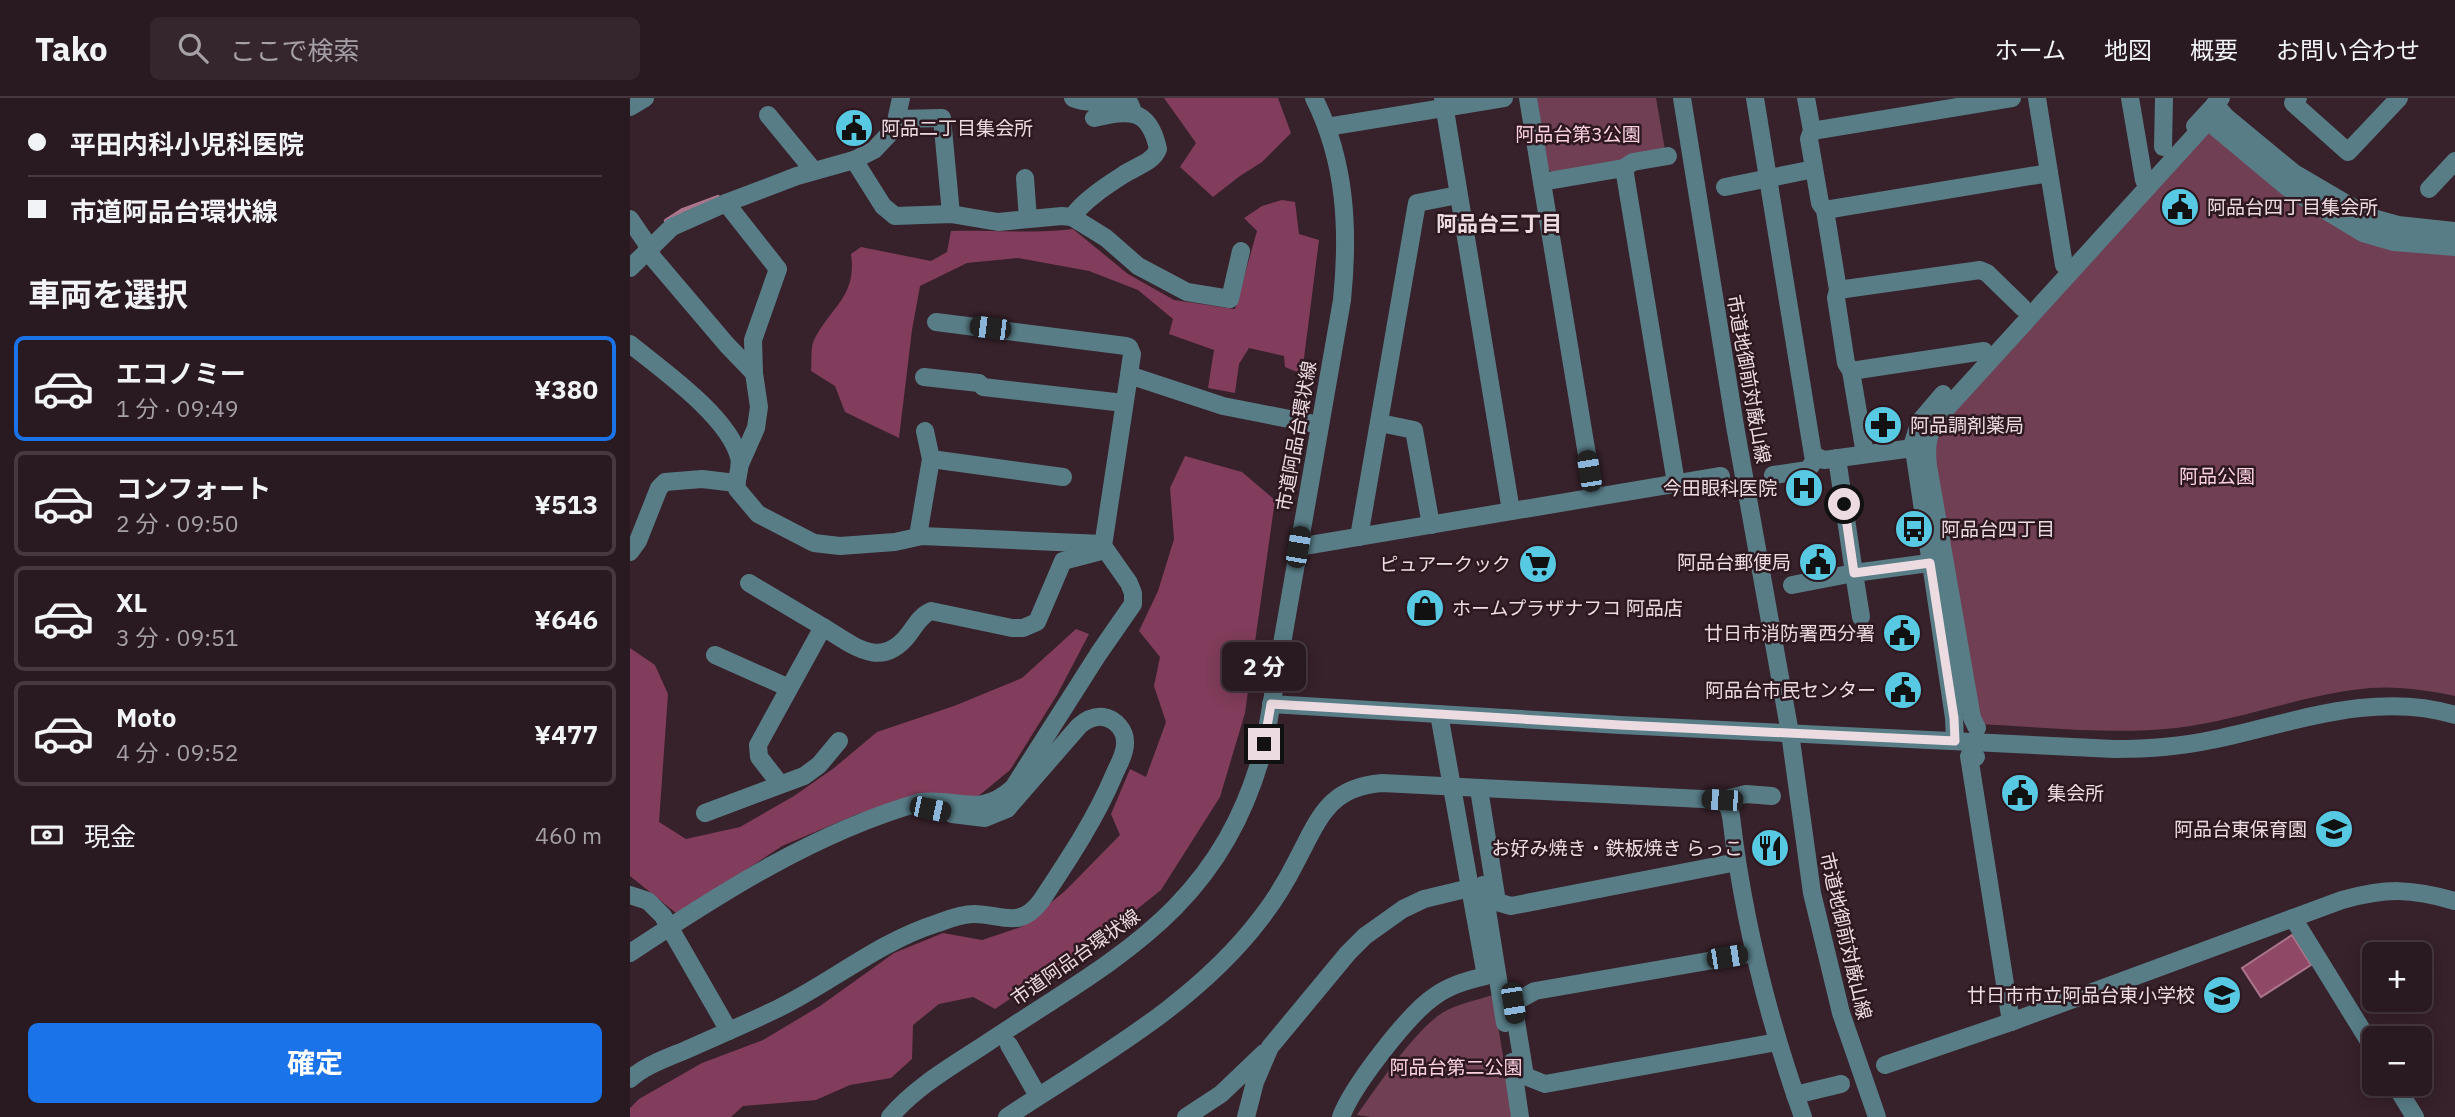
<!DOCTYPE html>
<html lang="ja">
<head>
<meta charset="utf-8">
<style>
  :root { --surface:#291920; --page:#35262d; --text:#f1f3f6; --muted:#a5a0a5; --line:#45383e; --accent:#1a73e8 }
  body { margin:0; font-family:"IBM Plex Sans","Noto Sans JP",sans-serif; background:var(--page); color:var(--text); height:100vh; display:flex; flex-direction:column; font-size:26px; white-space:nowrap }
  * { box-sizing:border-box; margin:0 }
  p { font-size:23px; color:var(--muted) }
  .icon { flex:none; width:38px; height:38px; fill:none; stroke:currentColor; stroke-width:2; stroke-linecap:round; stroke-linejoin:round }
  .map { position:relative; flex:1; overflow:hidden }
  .panel { display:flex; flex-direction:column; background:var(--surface); width:630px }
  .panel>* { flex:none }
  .guide { display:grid; align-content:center; height:154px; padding:0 28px; background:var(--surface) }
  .buttons { position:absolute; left:1732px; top:844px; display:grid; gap:14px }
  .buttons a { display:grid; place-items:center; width:70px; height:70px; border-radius:10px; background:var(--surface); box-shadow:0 4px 18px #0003,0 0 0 2px var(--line); font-size:35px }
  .end { position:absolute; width:32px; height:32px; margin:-16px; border:9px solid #ecdce2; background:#111; box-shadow:0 0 0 4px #111 }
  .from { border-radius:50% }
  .bubble { position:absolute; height:49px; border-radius:10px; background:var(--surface); box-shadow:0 4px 18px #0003,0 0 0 2px var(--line); font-size:23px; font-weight:700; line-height:49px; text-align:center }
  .car { position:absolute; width:21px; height:42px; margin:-21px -10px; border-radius:9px; box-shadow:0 0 5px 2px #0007; background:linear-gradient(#222 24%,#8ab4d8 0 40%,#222 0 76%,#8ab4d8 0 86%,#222 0) }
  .guide b { display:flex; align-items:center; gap:24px; height:66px; font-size:26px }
  .guide b+b { border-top:2px solid var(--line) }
  .guide i { width:18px; height:18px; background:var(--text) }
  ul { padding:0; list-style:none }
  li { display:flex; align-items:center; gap:21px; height:105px; margin:0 14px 10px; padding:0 14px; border:4px solid var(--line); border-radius:10px }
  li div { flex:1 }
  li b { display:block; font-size:26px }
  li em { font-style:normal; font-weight:700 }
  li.selected { border-color:var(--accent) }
  li>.icon { width:63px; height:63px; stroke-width:1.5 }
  h2 { padding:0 28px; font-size:32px; line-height:84px }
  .pay { display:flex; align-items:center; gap:18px; height:77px; padding:0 28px; font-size:26px }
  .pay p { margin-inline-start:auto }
  .cta { display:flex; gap:14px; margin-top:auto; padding:14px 28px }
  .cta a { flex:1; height:80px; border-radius:10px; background:var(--accent); color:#fff; font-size:28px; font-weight:700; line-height:80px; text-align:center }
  header { display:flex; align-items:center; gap:42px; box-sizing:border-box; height:98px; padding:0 35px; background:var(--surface); border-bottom:2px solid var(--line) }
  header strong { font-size:33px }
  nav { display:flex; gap:38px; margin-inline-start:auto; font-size:24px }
  .search { width:490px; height:63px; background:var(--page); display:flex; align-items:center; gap:18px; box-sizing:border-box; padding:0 24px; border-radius:10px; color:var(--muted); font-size:26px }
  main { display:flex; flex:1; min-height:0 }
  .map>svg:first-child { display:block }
</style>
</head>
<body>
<header>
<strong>Tako</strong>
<div class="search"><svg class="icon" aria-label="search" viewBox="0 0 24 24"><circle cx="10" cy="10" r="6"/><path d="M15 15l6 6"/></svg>ここで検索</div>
<nav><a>ホーム</a><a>地図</a><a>概要</a><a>お問い合わせ</a></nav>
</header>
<main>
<section class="panel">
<div class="guide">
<b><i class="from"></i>平田内科小児科医院</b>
<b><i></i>市道阿品台環状線</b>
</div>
<h2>車両を選択</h2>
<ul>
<li class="selected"><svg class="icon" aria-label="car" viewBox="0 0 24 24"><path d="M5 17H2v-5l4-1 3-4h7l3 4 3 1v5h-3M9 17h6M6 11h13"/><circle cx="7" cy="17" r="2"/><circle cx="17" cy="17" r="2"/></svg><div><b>エコノミー</b><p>1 分 · 09:49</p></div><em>¥380</em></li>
<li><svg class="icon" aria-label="car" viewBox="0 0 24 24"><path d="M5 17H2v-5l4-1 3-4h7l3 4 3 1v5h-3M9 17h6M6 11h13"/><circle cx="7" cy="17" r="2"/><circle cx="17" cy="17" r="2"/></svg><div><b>コンフォート</b><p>2 分 · 09:50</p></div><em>¥513</em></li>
<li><svg class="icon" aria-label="car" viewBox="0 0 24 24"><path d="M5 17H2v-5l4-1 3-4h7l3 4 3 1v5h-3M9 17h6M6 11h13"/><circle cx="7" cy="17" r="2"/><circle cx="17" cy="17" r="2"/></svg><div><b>XL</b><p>3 分 · 09:51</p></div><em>¥646</em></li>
<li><svg class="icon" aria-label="car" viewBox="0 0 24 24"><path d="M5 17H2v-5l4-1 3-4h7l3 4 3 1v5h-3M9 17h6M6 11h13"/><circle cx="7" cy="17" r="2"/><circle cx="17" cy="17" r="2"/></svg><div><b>Moto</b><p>4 分 · 09:52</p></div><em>¥477</em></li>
</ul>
<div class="pay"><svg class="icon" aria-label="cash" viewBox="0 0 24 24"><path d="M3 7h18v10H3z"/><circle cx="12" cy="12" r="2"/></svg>現金<p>460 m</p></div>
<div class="cta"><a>確定</a></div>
</section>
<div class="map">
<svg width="1825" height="1019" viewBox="0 0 1825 1019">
  <rect width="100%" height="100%" fill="#37212a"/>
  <g fill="#713f54">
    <polygon points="906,0 1026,0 1035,52 1030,57 923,75 918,71"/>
    <path d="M1576,33L1825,155V598C1797,592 1769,588 1740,590C1674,596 1612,622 1546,630C1481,637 1414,629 1348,626L1306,369L1305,347L1311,327Z"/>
    <path d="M863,897L883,1019H741L727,1017C747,989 784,933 812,915C827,906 847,902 863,897Z"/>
  </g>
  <g fill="#813d5b">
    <polygon points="534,0 648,0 661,35 632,64 610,78 583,99 550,69 566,45"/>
    <path d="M652,102L665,104L669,136L689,142L672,276L655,269L654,258L619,250L609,266L605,295L578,290L584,252L539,236L543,221L508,192L459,173L388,160L337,165L290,188L282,232L269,340L215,314L205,288L181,273C182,263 180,248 185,240C202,208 227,198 221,156L231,149L301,163L317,154L321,133C361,132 403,136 443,131L498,176L544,202L605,211L627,133L614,120L632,108Z"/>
    <polygon points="555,358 612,374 645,402 615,615 590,699 531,792 471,840 365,911 343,899 309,906 283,927 282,961 261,980 220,987 186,1002 113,1008 101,1019 0,1019 0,1010 9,1001 72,965 133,942 190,908 264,855 313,835 352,842 391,829 435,793 490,737 481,716 500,671 516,679 536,624 524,588 530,559 509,533 528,493 544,441 540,390"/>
    <polygon points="446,531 459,536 427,597 380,672 340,705 282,702 230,715 152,748 80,796 46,815 0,778 0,550 25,567 38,596 29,724 56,741 110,729 164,698 204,670 247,634 324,608 392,580"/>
  </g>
  <polygon fill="#8f4967" stroke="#ab758c" stroke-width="2" points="1662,837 1681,867 1631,899 1612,870"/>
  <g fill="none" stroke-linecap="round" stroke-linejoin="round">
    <polyline stroke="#ab758c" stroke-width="4.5" points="36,123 53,112 88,99"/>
    <g stroke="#587d87" stroke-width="18">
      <path d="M443,0C460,8 484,0 500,6L502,11"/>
      <polyline points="813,0 881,413"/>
      <polyline points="898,0 964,399"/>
      <polyline points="1052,0 1105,328 1160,635 1182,795 1211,915 1247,1019"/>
      <polyline points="1125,0 1183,357 1194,362 1283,350"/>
      <polyline points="1176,0 1182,33 1179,41 1190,105 1195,112 1208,192 1206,200 1216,265 1221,273 1235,356"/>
      <polyline points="1407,0 1434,167"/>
      <polyline points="1500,0 1514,82"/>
      <polyline points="1668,0 1663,5 1718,54 1769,0"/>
      <polyline points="1585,6 1596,19 1664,75 1739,119 1768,127 1825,133"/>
      <polyline points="0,9 15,0"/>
      <polyline points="138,17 184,73"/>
      <polyline points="267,21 312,20 321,116"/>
      <polyline points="1565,28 1591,0"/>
      <polyline points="697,29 874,0"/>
      <polyline points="1182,33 1382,0"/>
      <polyline points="1533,49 1534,0"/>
      <path d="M224,62L253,108L265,118L321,116L368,124L432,118L442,119C454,102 476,88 493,77C504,69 523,65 528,51C519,9 499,12 464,20"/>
      <polyline points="994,70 1003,64 1038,58"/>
      <polyline points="395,80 398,121"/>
      <polyline points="912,84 994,70 1046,385"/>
      <polyline points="1095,89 1184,71"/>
      <polyline points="1799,91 1825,63"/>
      <polyline points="96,105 148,171 123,242 124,275"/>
      <polyline points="1195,112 1419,75"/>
      <polyline points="442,119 476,140 508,168 557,194 600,201 611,153"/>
      <polyline points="0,121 15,143 23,160 97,247 124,275 129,309 126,330 110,366"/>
      <polyline points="0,170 42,129 96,105 167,78 224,62 244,52 261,34 266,23 271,0"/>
      <polyline points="1208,192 1350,172 1357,175 1393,210"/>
      <polyline points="306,224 496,248 499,249 502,256 499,277"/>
      <path d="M0,246C32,272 98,318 109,359C112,370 105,380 107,391L128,416L184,445L210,448L265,444L292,438L473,446"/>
      <polyline points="1221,273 1354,253"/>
      <polyline points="294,279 349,285 353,289 494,305"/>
      <polyline points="1313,296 1290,323 1283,345 1324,620 1325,643"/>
      <polyline points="750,325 784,332 801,427"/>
      <polyline points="301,361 433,379"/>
      <polyline points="1143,377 1178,372 1186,360"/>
      <polyline points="288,438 301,361 295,333"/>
      <polyline points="729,439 787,105 828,97"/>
      <polyline points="668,449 1091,378"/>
      <polyline points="0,454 8,443 29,390 35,384 72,381 106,385"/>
      <polyline points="119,485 193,529"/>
      <polyline points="1162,487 1224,475 1207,360"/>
      <polyline points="1231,519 1224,475 1299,465"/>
      <polyline points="85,557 159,590"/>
      <path d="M641,606L990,627L1484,651C1517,651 1549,649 1581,642C1660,626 1744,592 1825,617"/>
      <path d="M1347,630L1342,620L1298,368C1296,350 1297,338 1306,322L1578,23L1657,89L1733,135L1764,144L1825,149"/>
      <polyline points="1346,659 1339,658 1381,924"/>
      <path d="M150,686L129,659L128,647L193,529C223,547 251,573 279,536C285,528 291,517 301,513L382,530H393L407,524L433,463L475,452"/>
      <polyline points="849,691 867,804 881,808 1107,764"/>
      <polyline points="1092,702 1116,696 1142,698"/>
      <polyline points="75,715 174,678 189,667 209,643"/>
      <polyline points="853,787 875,925"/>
      <polyline points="0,797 18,803 33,818 99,933"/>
      <polyline points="1663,820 1745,953"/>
      <path d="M0,855C91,795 185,734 291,704C328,700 350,720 383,690L469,555L503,506V495L499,485L473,448L499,277L593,308L690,327"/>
      <polyline points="1124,855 905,893 883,905 895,978 915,986 1147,944"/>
      <polyline points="379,947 408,998"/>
      <polyline points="882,964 890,1019"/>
      <path d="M1255,967L1381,924L1712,802C1756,790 1780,790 1825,803"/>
      <path d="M0,981C16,967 37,960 56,952C87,938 118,925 149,910C204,883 248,844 308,825C319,821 331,816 344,816C372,816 389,832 411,803C438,762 465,722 484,677C488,667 495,657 495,646C496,633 486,621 473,619C464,618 456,622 449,628L377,711L355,720L322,716"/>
      <polyline points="1764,985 1785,1019"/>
      <polyline points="1165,997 1211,986"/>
      <path d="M260,1019C286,988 324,967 357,945C487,859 590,812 634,649L712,202C719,132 716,64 684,0"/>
      <path d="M377,1019C466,960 565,907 631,820C645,802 657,782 667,762C689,720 699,689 752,685L1092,702L1099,710L1101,718C1113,821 1138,921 1173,1019"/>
      <polyline points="556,1019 591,996 634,955"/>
      <polyline points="616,1019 625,984 640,949 718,855 735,838 773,811 794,801 840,790 809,616"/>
      <path d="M711,1019C722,989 778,916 805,898C820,887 837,882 856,878L840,790"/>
    </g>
  </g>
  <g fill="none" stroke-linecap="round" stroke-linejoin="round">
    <polyline stroke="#ecdce2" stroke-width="9" points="634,646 641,606 990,627 1325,643 1324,620 1300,465 1224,475 1214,406"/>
  </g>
  <defs>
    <symbol id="civic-disc" viewBox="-11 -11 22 22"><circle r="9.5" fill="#58c9e3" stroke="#2d1820"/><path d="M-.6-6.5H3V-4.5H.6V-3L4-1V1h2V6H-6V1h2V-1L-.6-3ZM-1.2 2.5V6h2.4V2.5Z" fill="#111"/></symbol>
    <symbol id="pharmacy-disc" viewBox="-11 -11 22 22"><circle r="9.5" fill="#58c9e3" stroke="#2d1820"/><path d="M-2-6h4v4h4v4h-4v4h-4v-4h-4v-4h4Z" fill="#111"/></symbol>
    <symbol id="hospital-disc" viewBox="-11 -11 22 22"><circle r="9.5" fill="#58c9e3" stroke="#2d1820"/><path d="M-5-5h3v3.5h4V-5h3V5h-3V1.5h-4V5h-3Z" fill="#111"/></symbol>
    <symbol id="bus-disc" viewBox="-11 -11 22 22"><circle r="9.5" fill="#58c9e3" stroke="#2d1820"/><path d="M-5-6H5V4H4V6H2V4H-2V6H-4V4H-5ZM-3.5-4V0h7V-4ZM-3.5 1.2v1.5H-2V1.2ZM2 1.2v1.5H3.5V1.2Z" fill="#111"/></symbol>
    <symbol id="supermarket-disc" viewBox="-11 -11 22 22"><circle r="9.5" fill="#58c9e3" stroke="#2d1820"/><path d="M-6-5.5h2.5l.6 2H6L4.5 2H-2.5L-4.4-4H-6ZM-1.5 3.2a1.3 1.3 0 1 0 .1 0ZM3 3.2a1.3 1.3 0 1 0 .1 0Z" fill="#111"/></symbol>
    <symbol id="shop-disc" viewBox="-11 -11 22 22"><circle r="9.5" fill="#58c9e3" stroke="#2d1820"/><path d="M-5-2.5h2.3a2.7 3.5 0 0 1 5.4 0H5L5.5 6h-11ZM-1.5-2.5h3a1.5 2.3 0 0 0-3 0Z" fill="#111"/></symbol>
    <symbol id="school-disc" viewBox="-11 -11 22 22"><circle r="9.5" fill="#58c9e3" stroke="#2d1820"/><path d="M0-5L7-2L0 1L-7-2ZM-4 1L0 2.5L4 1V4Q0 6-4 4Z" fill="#111"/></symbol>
    <symbol id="restaurant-disc" viewBox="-11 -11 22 22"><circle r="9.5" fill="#58c9e3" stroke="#2d1820"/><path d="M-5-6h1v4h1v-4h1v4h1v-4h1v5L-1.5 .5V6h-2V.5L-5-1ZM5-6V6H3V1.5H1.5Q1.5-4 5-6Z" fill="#111"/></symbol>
  </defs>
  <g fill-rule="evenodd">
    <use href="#civic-disc" x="202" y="8" width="44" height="44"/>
    <use href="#civic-disc" x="1528" y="87" width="44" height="44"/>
    <use href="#pharmacy-disc" x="1231" y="305" width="44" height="44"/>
    <use href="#hospital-disc" x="1152" y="368" width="44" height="44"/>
    <use href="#bus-disc" x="1262" y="409" width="44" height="44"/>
    <use href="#civic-disc" x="1166" y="442" width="44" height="44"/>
    <use href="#supermarket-disc" x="886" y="444" width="44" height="44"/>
    <use href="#shop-disc" x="773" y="488" width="44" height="44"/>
    <use href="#civic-disc" x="1250" y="513" width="44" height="44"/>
    <use href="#civic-disc" x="1251" y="570" width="44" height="44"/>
    <use href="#civic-disc" x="1368" y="673" width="44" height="44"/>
    <use href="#school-disc" x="1682" y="709" width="44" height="44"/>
    <use href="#restaurant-disc" x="1118" y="728" width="44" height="44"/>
    <use href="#school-disc" x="1570" y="875" width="44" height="44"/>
  </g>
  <g text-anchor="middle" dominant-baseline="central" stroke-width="5" stroke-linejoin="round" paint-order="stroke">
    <g font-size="19" fill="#ecdce2" stroke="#2d1820" text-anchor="end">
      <text x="251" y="30" text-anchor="start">阿品二丁目集会所</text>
      <text x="1577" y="109" text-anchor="start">阿品台四丁目集会所</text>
      <text x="1280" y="327" text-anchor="start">阿品調剤薬局</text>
      <text x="1147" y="390">今田眼科医院</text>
      <text x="1311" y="431" text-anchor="start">阿品台四丁目</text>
      <text x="1161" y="464">阿品台郵便局</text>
      <text x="881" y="466">ピュアークック</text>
      <text x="822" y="510" text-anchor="start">ホームプラザナフコ 阿品店</text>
      <text x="1245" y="535">廿日市消防署西分署</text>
      <text x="1246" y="592">阿品台市民センター</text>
      <text x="1417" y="695" text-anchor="start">集会所</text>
      <text x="1677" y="731">阿品台東保育園</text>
      <text x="1113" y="750">お好み焼き・鉄板焼き らっこ</text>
      <text x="1565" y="897">廿日市市立阿品台東小学校</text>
    </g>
    <g font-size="19" fill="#fcd1e1" stroke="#2d1820">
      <text x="948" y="36">阿品台第3公園</text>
      <text x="1587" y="378">阿品公園</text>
      <text x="826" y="969">阿品台第二公園</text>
    </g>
    <g font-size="19" fill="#ecdce2" stroke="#2d1820">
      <text transform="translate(1119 281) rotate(80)">市道地御前対厳山線</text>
      <text transform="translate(666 338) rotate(-80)">市道阿品台環状線</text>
      <text transform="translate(1216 838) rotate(77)">市道地御前対厳山線</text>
      <text transform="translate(445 859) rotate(-35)">市道阿品台環状線</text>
    </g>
    <g font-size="21" font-weight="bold" fill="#ecdce2" stroke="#2d1820">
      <text x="869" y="125">阿品台三丁目</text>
    </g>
  </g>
</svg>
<div class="buttons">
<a>+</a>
<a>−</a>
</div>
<i class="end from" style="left:1214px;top:406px"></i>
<i class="end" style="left:634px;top:646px"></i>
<div class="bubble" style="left:592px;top:544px;width:84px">2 分</div>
<i class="car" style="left:360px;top:230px;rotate:277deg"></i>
<i class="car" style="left:959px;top:373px;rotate:351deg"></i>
<i class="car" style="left:668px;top:449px;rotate:10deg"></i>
<i class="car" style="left:1092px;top:702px;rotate:273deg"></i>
<i class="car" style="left:300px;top:711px;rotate:102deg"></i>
<i class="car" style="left:1097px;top:859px;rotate:81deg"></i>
<i class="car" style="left:883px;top:905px;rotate:171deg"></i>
</div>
</main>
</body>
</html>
